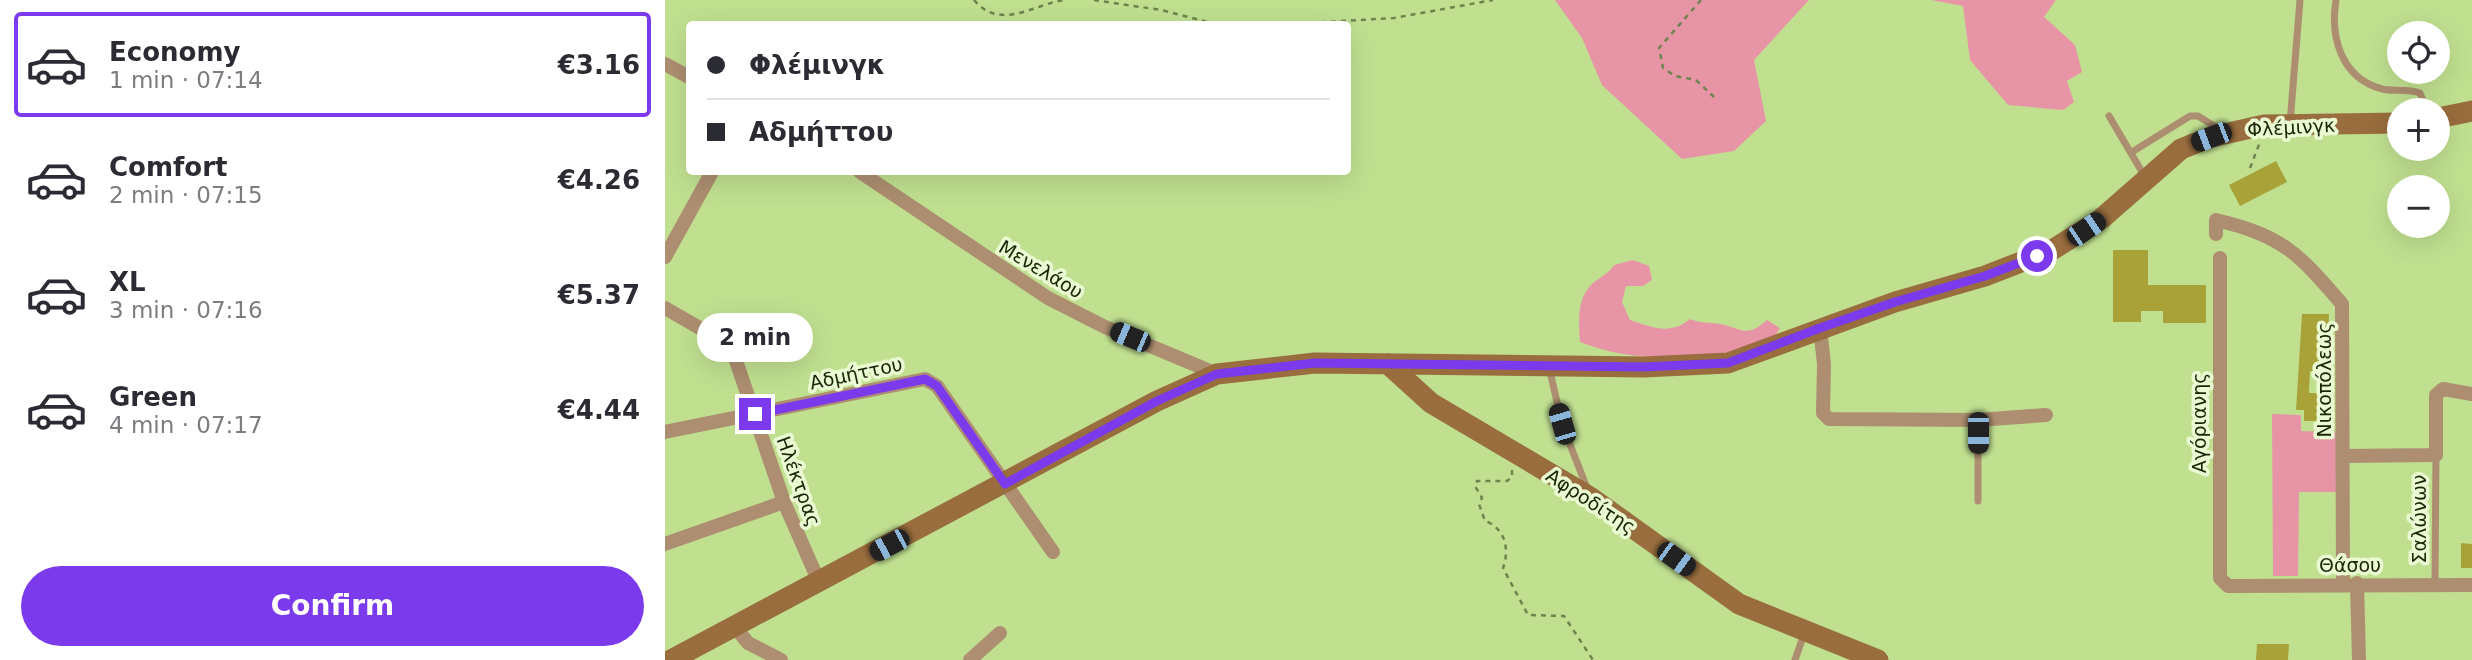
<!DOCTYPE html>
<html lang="en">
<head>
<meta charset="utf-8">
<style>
  :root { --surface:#fff; --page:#f2f2f3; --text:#2b2b33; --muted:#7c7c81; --line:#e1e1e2; --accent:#7c3aed }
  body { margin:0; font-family:"DejaVu Sans",sans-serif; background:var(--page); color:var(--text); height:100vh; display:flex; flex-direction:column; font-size:26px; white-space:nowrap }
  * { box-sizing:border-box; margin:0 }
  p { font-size:23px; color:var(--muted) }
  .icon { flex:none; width:38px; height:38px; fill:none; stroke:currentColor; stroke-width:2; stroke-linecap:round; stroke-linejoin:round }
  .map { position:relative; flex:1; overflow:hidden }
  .side { display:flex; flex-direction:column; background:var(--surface); width:665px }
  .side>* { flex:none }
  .hud { position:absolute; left:21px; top:21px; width:665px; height:154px; border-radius:7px; box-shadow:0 7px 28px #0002; display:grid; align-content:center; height:154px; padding:0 21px; background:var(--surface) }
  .fabs { position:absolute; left:1722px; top:21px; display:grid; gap:14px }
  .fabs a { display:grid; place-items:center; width:63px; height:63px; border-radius:50%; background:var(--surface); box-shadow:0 7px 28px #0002; font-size:35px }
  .end { position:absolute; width:32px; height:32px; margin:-16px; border:9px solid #7c3aed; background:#fff; box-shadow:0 0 0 4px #fff }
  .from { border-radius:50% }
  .bubble { position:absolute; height:49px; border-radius:24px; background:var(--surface); box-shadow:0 7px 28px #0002; font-size:23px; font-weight:700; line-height:49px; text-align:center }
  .car { position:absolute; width:21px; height:42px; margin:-21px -10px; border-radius:9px; box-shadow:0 0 5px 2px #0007; background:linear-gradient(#222 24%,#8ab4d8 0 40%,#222 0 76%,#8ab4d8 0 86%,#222 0) }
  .hud b { display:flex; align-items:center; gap:24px; height:66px; font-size:26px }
  .hud b+b { border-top:2px solid var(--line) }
  .hud i { width:18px; height:18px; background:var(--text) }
  ul { padding:12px 0 0; list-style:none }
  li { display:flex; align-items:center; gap:21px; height:105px; margin:0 14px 10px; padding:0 7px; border:4px solid transparent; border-radius:7px }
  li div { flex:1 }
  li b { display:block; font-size:26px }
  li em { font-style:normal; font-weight:700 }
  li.active { border-color:var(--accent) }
  li>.icon { width:63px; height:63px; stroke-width:1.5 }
  .primary-button { display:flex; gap:14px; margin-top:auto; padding:14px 21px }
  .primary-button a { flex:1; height:80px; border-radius:42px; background:var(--accent); color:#fff; font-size:28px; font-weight:700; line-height:80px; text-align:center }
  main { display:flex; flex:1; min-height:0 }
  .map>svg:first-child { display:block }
</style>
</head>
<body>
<main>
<section class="side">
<ul>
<li class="active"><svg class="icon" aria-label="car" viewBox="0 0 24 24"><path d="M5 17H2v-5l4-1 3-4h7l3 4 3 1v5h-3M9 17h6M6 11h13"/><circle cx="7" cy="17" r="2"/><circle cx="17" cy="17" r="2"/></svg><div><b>Economy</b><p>1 min · 07:14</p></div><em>€3.16</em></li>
<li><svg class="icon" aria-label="car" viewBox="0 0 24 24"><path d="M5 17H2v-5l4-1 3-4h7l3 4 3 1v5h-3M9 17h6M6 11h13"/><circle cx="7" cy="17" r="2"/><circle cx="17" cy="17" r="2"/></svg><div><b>Comfort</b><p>2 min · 07:15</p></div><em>€4.26</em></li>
<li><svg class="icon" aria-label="car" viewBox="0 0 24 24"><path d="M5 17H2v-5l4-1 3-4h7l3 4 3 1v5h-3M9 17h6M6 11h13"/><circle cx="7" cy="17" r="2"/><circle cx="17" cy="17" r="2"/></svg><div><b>XL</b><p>3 min · 07:16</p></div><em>€5.37</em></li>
<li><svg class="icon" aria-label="car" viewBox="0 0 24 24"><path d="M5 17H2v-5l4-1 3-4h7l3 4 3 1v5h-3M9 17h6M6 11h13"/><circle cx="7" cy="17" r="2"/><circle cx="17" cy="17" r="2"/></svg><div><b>Green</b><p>4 min · 07:17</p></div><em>€4.44</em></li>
</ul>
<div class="primary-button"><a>Confirm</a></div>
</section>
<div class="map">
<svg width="1807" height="660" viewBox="0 0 1807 660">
  <rect width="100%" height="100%" fill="#c0e090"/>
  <g fill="#e795a6">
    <polygon points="890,0 1144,0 1089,60 1101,121 1069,151 1017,159 937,85 917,38"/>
    <polygon points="1266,0 1391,0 1379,17 1410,45 1417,72 1402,81 1409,102 1398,110 1343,105 1305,60 1298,6"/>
    <path d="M968,260L984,266L987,280L978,286H961L957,302L965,320C989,328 1005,335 1025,319C1037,324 1048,322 1060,325C1080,331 1083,336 1102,320L1115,328L1106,343C1044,359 974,366 915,342C914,321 911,299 928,283C937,276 943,274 949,265Z"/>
    <polygon points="1607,414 1636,415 1636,431 1675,432 1674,492 1634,492 1633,576 1608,576"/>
  </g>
  <g fill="#a8a238">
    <polygon points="1611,161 1622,182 1575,206 1564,185"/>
    <polygon points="1448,250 1483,250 1483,285 1541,285 1541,323 1498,323 1498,311 1476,311 1476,322 1448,322"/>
    <polygon points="1637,314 1664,314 1663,349 1656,348 1655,372 1645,371 1644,393 1666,393 1666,410 1654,410 1654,421 1639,421 1639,410 1631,410"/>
    <polygon points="1796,543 1807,544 1807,568 1796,568"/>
    <polygon points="1592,644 1624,644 1623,660 1591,660"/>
  </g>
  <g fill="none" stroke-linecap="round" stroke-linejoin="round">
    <g stroke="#6f844c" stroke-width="2.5" stroke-dasharray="5 5" stroke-linecap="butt">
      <path d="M309,0C336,32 371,3 400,0"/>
      <polyline points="429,0 496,10 551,24"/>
      <polyline points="1036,0 994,48 998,68 1010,76 1031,80 1049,97"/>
      <polyline points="626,24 729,18 828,0"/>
      <polyline points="1585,168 1595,142"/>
      <path d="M847,470V477L842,481H812L810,486L817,498L814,504L820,521C840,528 845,549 838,568L863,615L899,616L928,660"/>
    </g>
    <g stroke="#ad8e70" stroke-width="7">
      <path d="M1671,0C1665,37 1676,78 1717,89C1729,92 1742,88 1755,93L1762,110"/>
      <polyline points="1444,116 1480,177"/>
      <polyline points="1625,123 1635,0"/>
      <polyline points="1467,152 1525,116 1533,116 1557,131"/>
      <polyline points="884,367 897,424 922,488"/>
      <polyline points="1313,420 1313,501"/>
      <polyline points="1770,584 1771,455"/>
      <polyline points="1130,660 1139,634"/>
    </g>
    <g stroke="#ad8e70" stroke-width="14">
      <polyline points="0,64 24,77"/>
      <polyline points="195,172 383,298 440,327 552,374"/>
      <path d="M1551,234V220C1618,236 1633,253 1677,304L1678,583"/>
      <polyline points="0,257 47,172"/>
      <polyline points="1555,258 1555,578 1563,586 1807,585"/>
      <polyline points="0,308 66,346 119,502 154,582"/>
      <polyline points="1155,328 1159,364 1158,413 1164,419 1313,420 1381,415"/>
      <polyline points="0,432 260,379 272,386 388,552"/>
      <polyline points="1678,456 1771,455 1771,395 1778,389 1807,394"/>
      <polyline points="0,544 119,502"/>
      <polyline points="1692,583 1694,660"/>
      <polyline points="70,627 83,643 116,660"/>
      <polyline points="305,660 335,633"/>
    </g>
    <g stroke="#996d3d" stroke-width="21">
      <polyline points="1773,118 1807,111"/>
      <polyline points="723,364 766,403 925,497 1074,604 1213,660"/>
      <polyline points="6,660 492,401 552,374 650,363 979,367 1063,363 1230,302 1320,276 1387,250 1436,219 1516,149 1546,137 1599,125 1734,123"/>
    </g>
  </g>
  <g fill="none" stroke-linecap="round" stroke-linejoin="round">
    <polyline stroke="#7c3aed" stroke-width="9" points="90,414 260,379 272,386 340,484 492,401 552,374 650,363 978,367 1063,363 1155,328 1230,302 1320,276 1372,256"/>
  </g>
  <g text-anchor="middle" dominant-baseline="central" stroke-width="7" stroke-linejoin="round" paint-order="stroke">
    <g font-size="19" fill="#1a2505" stroke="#eafbd3">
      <text transform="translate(1626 127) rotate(-3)">Φλέμινγκ</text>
      <text transform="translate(376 269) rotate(31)">Μενελάου</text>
      <text transform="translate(191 373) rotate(-12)">Αδμήττου</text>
      <text transform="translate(1659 380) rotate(-90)">Νικοπόλεως</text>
      <text transform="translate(1534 423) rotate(-90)">Αγόριανης</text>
      <text transform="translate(134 481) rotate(70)">Ηλέκτρας</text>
      <text transform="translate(926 501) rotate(33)">Αφροδίτης</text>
      <text transform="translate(1754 519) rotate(-90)">Σαλώνων</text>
      <text x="1685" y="565">Θάσου</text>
    </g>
  </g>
</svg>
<div class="fabs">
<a><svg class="icon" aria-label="locate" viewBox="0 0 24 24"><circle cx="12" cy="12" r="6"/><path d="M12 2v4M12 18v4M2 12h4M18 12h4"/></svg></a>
<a>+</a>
<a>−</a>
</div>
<i class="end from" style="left:1372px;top:256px"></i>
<i class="end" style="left:90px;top:414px"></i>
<div class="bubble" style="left:32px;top:313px;width:116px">2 min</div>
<i class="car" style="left:1546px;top:137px;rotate:249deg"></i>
<i class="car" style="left:1421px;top:229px;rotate:56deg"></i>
<i class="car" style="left:465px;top:337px;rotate:293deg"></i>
<i class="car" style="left:897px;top:424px;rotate:344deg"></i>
<i class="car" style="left:1313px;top:433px;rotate:180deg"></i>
<i class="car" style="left:224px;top:545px;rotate:242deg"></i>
<i class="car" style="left:1011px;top:559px;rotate:126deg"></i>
<div class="hud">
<b><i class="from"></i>Φλέμινγκ</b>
<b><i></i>Αδμήττου</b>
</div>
</div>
</main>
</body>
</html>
